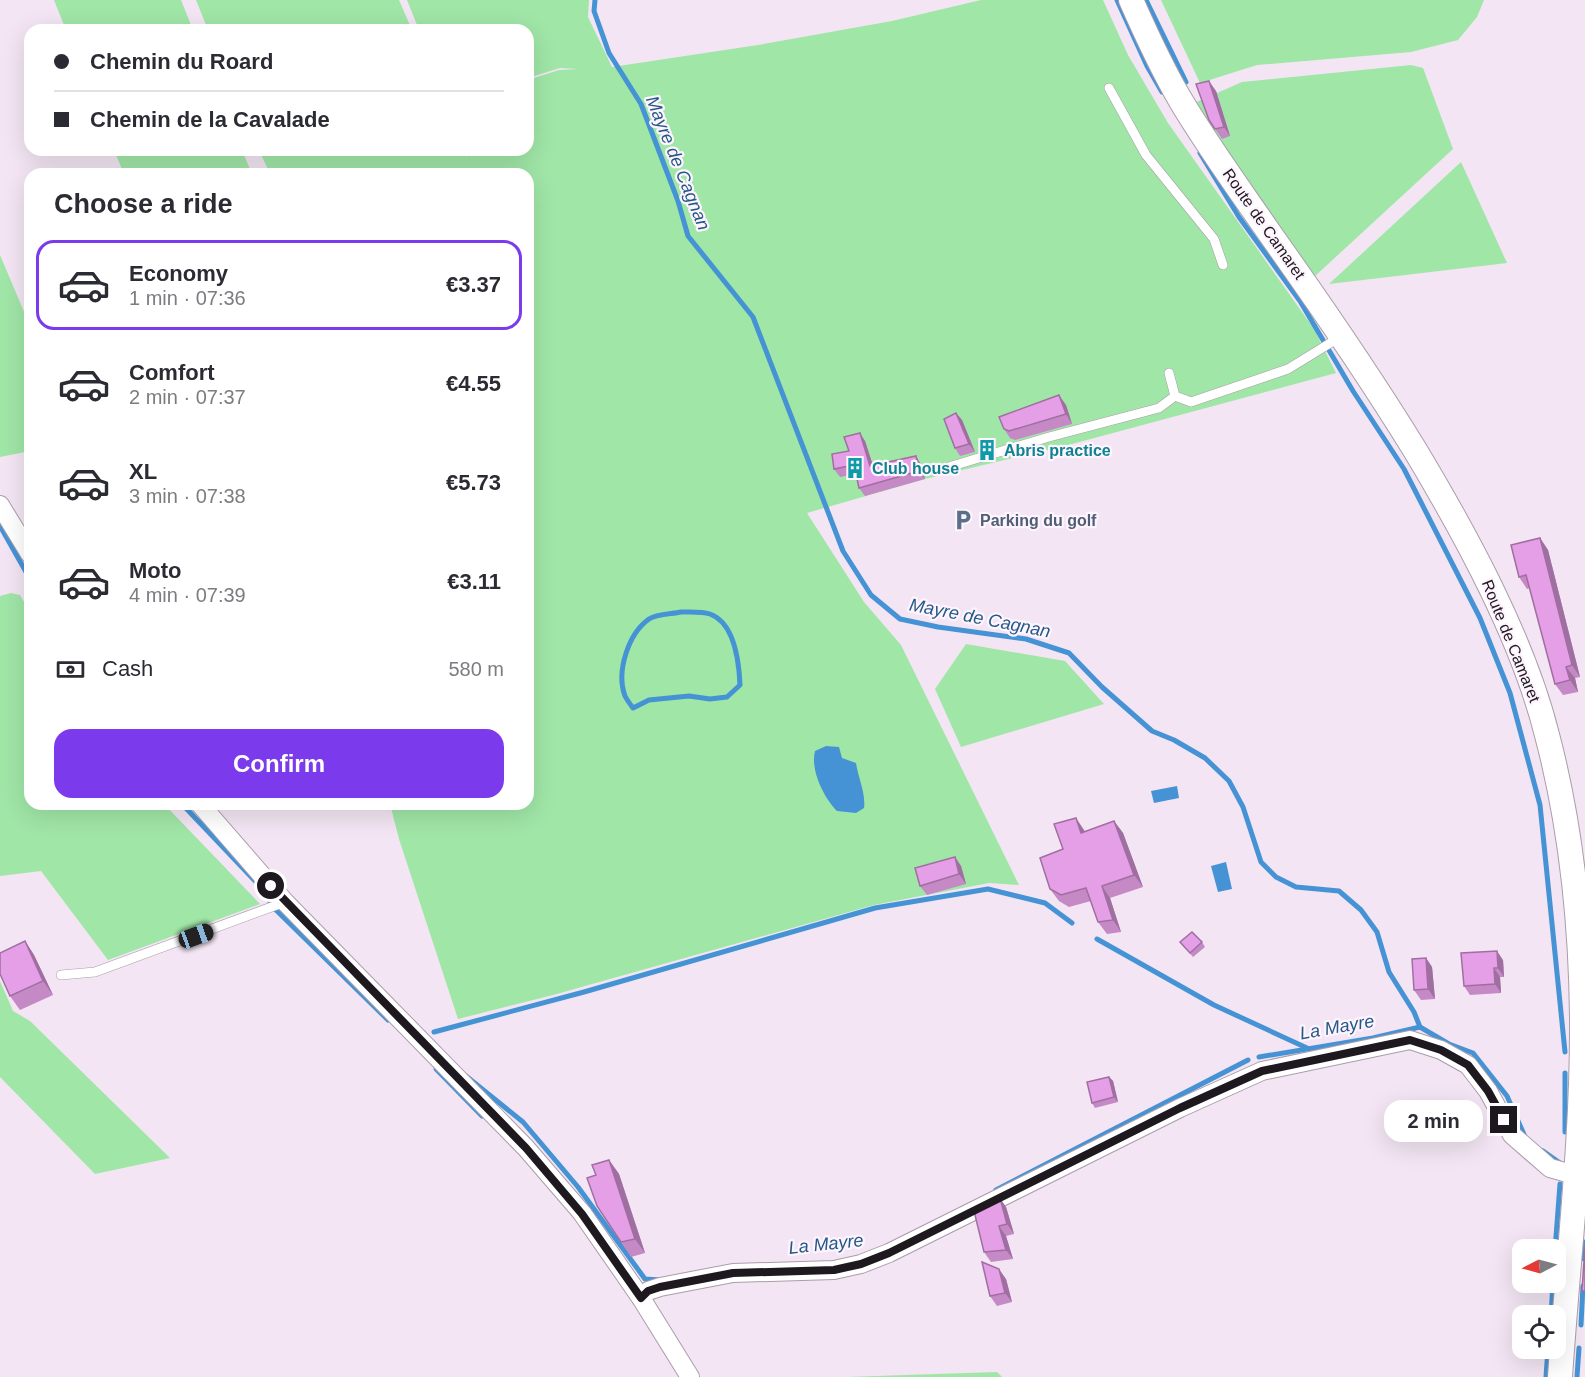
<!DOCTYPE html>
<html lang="en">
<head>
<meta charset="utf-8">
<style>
  :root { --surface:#fff; --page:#f7f7f7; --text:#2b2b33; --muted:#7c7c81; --line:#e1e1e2; --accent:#7c3aed }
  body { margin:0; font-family:Helvetica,sans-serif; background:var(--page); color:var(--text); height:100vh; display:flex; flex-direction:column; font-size:22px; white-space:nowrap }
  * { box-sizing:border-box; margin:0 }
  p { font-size:20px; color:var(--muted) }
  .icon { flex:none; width:33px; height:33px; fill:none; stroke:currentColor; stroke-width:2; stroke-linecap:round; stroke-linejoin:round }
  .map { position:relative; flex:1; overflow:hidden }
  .sheet { position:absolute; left:24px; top:168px; width:510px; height:642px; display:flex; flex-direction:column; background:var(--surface); border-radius:18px; box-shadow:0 6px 24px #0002 }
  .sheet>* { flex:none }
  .guide { position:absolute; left:24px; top:24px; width:510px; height:132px; border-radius:18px; box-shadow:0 6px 24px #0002; display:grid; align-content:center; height:132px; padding:0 30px; background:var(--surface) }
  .needle { width:39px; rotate:264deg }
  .tools { position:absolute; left:1512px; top:1239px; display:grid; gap:12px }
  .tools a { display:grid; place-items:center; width:54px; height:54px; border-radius:12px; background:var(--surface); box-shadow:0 6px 24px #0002; font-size:30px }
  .end { position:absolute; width:27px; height:27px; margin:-14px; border:8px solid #1e191e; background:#fff; box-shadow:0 0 0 3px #fff }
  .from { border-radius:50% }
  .bubble { position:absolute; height:42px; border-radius:18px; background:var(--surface); box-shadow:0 6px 24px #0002; font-size:20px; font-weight:800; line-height:42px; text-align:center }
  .car { position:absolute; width:18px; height:36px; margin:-18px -9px; border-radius:8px; box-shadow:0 0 4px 2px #0007; background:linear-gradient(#222 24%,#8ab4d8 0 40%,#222 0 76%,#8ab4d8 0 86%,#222 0) }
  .guide b { display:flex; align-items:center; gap:21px; height:57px; font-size:22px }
  .guide b+b { border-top:2px solid var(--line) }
  .guide i { width:15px; height:15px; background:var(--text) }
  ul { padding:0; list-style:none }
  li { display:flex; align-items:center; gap:18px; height:90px; margin:0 12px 9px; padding:0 18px; border:3px solid transparent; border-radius:18px }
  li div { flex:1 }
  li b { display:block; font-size:22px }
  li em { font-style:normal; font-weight:800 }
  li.selected { border-color:var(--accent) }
  li>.icon { width:54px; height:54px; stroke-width:1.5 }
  h2 { padding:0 30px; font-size:27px; line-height:72px }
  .pay { display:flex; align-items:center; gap:15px; height:66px; padding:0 30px; font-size:22px }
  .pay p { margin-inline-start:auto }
  .primary-button { display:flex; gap:12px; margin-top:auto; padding:12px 30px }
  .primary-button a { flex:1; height:69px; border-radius:18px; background:var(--accent); color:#fff; font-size:24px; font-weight:800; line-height:69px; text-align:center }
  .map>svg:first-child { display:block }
</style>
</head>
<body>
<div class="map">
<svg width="1585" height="1377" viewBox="0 0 1585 1377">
  <rect width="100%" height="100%" fill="#f3e5f3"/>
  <g fill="#a0e6a7">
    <polygon points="54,0 181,0 193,30 66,30"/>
    <polygon points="196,0 399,0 412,30 208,30"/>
    <polygon points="407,0 589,0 588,17 612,67 758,45 892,21 981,0 1103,0 1128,55 1168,123 1314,329 1336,373 1072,444 925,479 807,513 864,602 901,645 1019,885 989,883 874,905 553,995 458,1019 399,839 390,804 528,804 528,174 270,174 259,150 463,150 467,158 465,150 528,150 528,80 559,70 578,69 560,68 528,78 528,30 419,30"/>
    <polygon points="1161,0 1484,0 1477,17 1458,40 1411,52 1257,65 1200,83"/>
    <polygon points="1411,65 1423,68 1453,149 1314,277 1192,104 1242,82"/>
    <polygon points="114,150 242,150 252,174 124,174"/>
    <polygon points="1461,162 1507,263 1329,284"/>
    <polygon points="0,255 30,326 30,451 0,457"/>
    <polygon points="11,593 20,595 30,612 30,804 164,804 260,904 108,960 41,871 0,876 0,596"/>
    <polygon points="966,644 1065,661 1104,704 961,747 935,689"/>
    <polygon points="0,981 13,1011 30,1021 170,1158 95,1174 0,1077"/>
    <polygon points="997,1372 1002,1377 846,1377"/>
  </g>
  <g fill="#4593d5">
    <path d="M826,746L839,747L842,758L856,763C858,777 866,794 864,808L856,813L837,811C824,798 810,770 815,751Z"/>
    <polygon points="1177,786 1179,798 1154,803 1151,791"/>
    <polygon points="1226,862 1232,889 1218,892 1211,866"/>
  </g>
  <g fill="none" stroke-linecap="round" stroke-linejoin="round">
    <g stroke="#4593d5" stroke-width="5">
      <polyline points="595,0 594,11 609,53 641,104 678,201 688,236 753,317 843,551 871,595 900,619 938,627 1026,639 1069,653 1102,687 1152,731 1174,740 1205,758 1229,781 1243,807 1261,862 1276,877 1296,887 1339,891 1361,910 1377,932 1389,972 1414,1012 1420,1027 1449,1044 1473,1053 1507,1096 1526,1139"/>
      <polyline points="1117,0 1147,66 1162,92"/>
      <polyline points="1146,0 1186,82"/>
      <polyline points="1200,153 1239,217 1300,301 1353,391 1404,469 1480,618 1510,693 1540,805 1565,1052"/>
      <polyline points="0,526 30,579"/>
      <path d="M681,612C689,612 701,611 710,614C735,623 739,662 740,685L727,697L710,699L689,696L649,700L633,708C630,704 627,700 625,696C616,672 628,634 649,619C656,614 672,614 681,612Z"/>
      <polyline points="182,804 257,883 276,910 388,1020"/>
      <polyline points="1097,939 1214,1005 1307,1048"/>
      <polyline points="434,1032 584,992 875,908 988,889 1045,903 1072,923"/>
      <polyline points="1259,1057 1373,1038 1420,1027"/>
      <polyline points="436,1069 482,1116"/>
      <polyline points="466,1076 523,1122 578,1187 645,1279 660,1280"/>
      <polyline points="1565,1132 1565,1073"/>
      <polyline points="1543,1151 1560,1163"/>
      <polyline points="996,1190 1248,1060"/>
      <polyline points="1555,1250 1560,1184"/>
      <polyline points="1584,1259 1585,1242"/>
      <polyline points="1551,1316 1553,1282"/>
      <polyline points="1581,1325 1583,1286"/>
      <polyline points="1546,1377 1548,1348"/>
      <polyline points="1577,1377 1579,1348"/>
    </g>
    <defs>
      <g id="service">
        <polyline points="1109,88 1146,155 1214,239 1223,265"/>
        <polyline points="1169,373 1175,396 1191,402 1288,369 1340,337"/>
        <polyline points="942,469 1049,437 1159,408 1175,396"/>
        <polyline points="61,975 95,972 285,902"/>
      </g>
      <g id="minor">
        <polyline points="0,505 30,554"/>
        <polyline points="200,804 285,902 526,1148 582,1213 641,1298 690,1377"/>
        <polyline points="641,1298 648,1291 660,1287 733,1273 834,1270 861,1264 889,1253 1180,1108 1262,1071 1410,1040 1441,1050 1468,1065 1488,1091 1512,1135 1550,1168 1575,1175"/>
      </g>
      <path id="secondary" d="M1131,0C1146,34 1162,69 1181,101C1209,148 1242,193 1273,238C1322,307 1370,377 1415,450C1466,535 1523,639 1547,735C1571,826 1581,923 1582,1017C1583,1137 1568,1258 1560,1377"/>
    </defs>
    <use href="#service" stroke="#aa9daa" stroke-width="10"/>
    <use href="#minor" stroke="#aa9daa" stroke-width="20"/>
    <use href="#secondary" stroke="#aa9daa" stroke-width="26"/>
    <use href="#service" stroke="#fff" stroke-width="9"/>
    <use href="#minor" stroke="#fff" stroke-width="18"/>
    <use href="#secondary" stroke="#fff" stroke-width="24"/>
  </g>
  <g fill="#c589c6">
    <polygon points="1216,91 1230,136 1222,139 1209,120"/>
    <polygon points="1066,405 1072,424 1015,440 1010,438 1004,429"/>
    <polygon points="956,413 962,420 975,452 960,456 955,448"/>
    <polygon points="865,441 873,466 916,456 921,465 925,479 865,496 859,488 856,474 840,477 834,469 849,451"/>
    <polygon points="1540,538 1548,550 1580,677 1575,678 1578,692 1563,695 1555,684 1530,588 1527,589 1519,577"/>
    <polygon points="1114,821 1123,833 1143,887 1110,898 1121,932 1107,934 1098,922 1091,901 1069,907 1059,901 1050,889 1063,849 1084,830 1085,832"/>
    <polygon points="955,857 961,866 966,884 927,895 920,886"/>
    <polygon points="25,941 34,955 53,995 20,1010 10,996"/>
    <polygon points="1180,942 1202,942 1205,947 1193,957"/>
    <polygon points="1426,958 1432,967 1435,999 1421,1000 1414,990"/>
    <polygon points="1503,960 1504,977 1500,977 1501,993 1470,995 1464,986"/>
    <polygon points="1109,1077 1113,1081 1118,1102 1095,1108 1092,1103"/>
    <polygon points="609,1160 619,1174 645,1253 631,1257 621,1242 596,1175"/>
    <polygon points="1006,1207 1014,1234 1006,1236 1013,1259 991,1262 984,1252"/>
    <polygon points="1006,1279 1012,1302 997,1306 990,1296"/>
  </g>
  <g fill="#a06fa1">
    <polygon points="1209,81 1216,91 1230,136 1224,127"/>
    <polygon points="1059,395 1066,405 1072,424 1066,414"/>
    <polygon points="956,413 962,420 975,452 969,444"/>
    <polygon points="860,433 865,441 876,475 870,466"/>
    <polygon points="916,456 921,465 925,479 919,471"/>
    <polygon points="1540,538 1548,550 1580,677 1572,665"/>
    <polygon points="1566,667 1575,678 1578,692 1570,680"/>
    <polygon points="1076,818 1084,830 1089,845 1081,833"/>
    <polygon points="1114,821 1123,833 1143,887 1134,875"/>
    <polygon points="955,857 961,866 966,884 959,874"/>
    <polygon points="1102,886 1110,898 1121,932 1113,920"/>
    <polygon points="25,941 34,955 53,995 43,981"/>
    <polygon points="1497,951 1503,960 1504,977 1498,968"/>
    <polygon points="1426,958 1432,967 1435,999 1428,989"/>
    <polygon points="1494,968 1500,977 1501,993 1495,984"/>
    <polygon points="1109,1077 1113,1081 1118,1102 1114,1097"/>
    <polygon points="609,1160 619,1174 645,1253 635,1239"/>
    <polygon points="1000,1198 1006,1207 1014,1234 1007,1224"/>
    <polygon points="999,1226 1006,1236 1013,1259 1006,1250"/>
    <polygon points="999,1269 1006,1279 1012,1302 1005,1293"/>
  </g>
  <g fill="#e59fe6" stroke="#a06fa1" stroke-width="1.5">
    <polygon points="1209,81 1224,127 1215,129 1209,120 1196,84"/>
    <polygon points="1059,395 1066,414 1009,431 1004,429 999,417"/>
    <polygon points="956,413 969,444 955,448 944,419"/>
    <polygon points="860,433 870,466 916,456 919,471 859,488 854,465 834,469 832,454 849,451 844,437"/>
    <polygon points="1540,538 1572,665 1566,667 1570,680 1555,684 1526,575 1519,577 1511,545"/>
    <polygon points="1076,818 1081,833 1114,821 1134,875 1102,886 1113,920 1098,922 1086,888 1061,895 1050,889 1040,858 1063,849 1054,824"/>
    <polygon points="955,857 959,874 920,886 915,868"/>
    <polygon points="1192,932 1202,942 1190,953 1180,942"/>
    <polygon points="25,941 43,981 10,996 0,974 0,953"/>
    <polygon points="1497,951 1498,968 1494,968 1495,984 1464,986 1461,953"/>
    <polygon points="1426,958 1428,989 1414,990 1412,959"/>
    <polygon points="1109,1077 1114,1097 1092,1103 1087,1082"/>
    <polygon points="609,1160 635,1239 621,1242 597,1206 587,1178 596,1175 592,1165"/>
    <polygon points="1000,1198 1007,1224 999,1226 1006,1250 984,1252 974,1211 986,1207 986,1205"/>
    <polygon points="1585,1246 1585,1291 1582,1291"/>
    <polygon points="982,1262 999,1269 1005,1293 990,1296"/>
  </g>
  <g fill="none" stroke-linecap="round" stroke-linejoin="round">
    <polyline stroke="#1e191e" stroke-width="8" points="271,886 526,1148 582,1214 641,1298 648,1291 660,1287 733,1273 834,1270 861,1264 889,1253 1180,1108 1262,1071 1410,1040 1441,1050 1468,1065 1488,1091 1504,1120"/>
  </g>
  <defs>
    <symbol id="building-bare" viewBox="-9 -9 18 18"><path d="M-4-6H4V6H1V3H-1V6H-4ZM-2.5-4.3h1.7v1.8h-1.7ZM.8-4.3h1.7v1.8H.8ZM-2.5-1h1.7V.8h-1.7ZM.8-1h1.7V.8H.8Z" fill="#0f9aa8" stroke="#fef4fe" stroke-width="2.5" paint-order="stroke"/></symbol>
    <symbol id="parking-bare" viewBox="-9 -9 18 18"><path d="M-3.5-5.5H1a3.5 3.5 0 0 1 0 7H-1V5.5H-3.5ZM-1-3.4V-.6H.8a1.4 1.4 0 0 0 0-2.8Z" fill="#5c6f8a" stroke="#fef4fe" stroke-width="2.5" paint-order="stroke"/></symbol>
  </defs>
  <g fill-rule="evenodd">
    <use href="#building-bare" x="972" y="435" width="30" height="30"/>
    <use href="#building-bare" x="840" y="453" width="30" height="30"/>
    <use href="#parking-bare" x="948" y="505" width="30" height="30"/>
  </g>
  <g text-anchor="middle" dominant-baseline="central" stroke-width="4.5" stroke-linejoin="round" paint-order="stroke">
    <g font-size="16" fill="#1e191e" stroke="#fef4fe">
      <text transform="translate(1264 224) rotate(55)">Route de Camaret</text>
      <text transform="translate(1511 641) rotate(68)">Route de Camaret</text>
    </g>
    <g font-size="16" font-weight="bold" fill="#0d838f" stroke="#fef4fe" text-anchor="start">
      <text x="1004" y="450">Abris practice</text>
      <text x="872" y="468">Club house</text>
    </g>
    <g font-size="16" font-weight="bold" fill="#4e5e75" stroke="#fef4fe" text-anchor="start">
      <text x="980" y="520">Parking du golf</text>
    </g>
    <g font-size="18" font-style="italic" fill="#235986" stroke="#fef4fe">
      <text transform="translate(678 163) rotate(68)">Mayre de Cagnan</text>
      <text transform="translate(980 618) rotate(11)">Mayre de Cagnan</text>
      <text transform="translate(1337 1027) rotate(-10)">La Mayre</text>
      <text transform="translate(826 1244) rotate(-6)">La Mayre</text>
    </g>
  </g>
</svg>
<div class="tools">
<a><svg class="needle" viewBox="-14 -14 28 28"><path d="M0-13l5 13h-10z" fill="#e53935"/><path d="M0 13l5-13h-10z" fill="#7c7c81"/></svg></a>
<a><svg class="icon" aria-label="locate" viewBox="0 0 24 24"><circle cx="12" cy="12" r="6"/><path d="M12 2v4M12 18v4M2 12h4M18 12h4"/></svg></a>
</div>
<i class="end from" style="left:271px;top:886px"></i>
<i class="end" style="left:1504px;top:1120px"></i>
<div class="bubble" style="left:1384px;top:1100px;width:99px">2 min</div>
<i class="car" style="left:196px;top:936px;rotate:70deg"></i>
<div class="guide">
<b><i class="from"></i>Chemin du Roard</b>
<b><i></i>Chemin de la Cavalade</b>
</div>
<section class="sheet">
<h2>Choose a ride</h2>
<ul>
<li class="selected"><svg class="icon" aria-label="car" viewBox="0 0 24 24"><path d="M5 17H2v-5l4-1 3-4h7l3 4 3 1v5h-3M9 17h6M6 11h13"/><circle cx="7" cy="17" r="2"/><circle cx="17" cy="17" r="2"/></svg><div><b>Economy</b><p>1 min · 07:36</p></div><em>€3.37</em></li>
<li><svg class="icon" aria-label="car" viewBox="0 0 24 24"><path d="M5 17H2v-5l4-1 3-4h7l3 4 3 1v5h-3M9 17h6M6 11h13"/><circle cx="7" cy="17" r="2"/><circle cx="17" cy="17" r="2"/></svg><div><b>Comfort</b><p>2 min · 07:37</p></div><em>€4.55</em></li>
<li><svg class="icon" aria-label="car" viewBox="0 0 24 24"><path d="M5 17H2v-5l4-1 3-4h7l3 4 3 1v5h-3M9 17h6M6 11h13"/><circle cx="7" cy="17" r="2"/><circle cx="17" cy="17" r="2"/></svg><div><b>XL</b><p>3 min · 07:38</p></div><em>€5.73</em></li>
<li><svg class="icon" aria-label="car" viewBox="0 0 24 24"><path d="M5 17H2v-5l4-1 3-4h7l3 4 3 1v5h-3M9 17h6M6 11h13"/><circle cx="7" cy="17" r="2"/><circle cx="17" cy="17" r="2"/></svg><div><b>Moto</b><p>4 min · 07:39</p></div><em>€3.11</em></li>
</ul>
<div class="pay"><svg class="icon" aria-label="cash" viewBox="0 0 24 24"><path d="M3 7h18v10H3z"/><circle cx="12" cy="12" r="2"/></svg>Cash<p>580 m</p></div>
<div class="primary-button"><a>Confirm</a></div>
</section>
</div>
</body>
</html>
